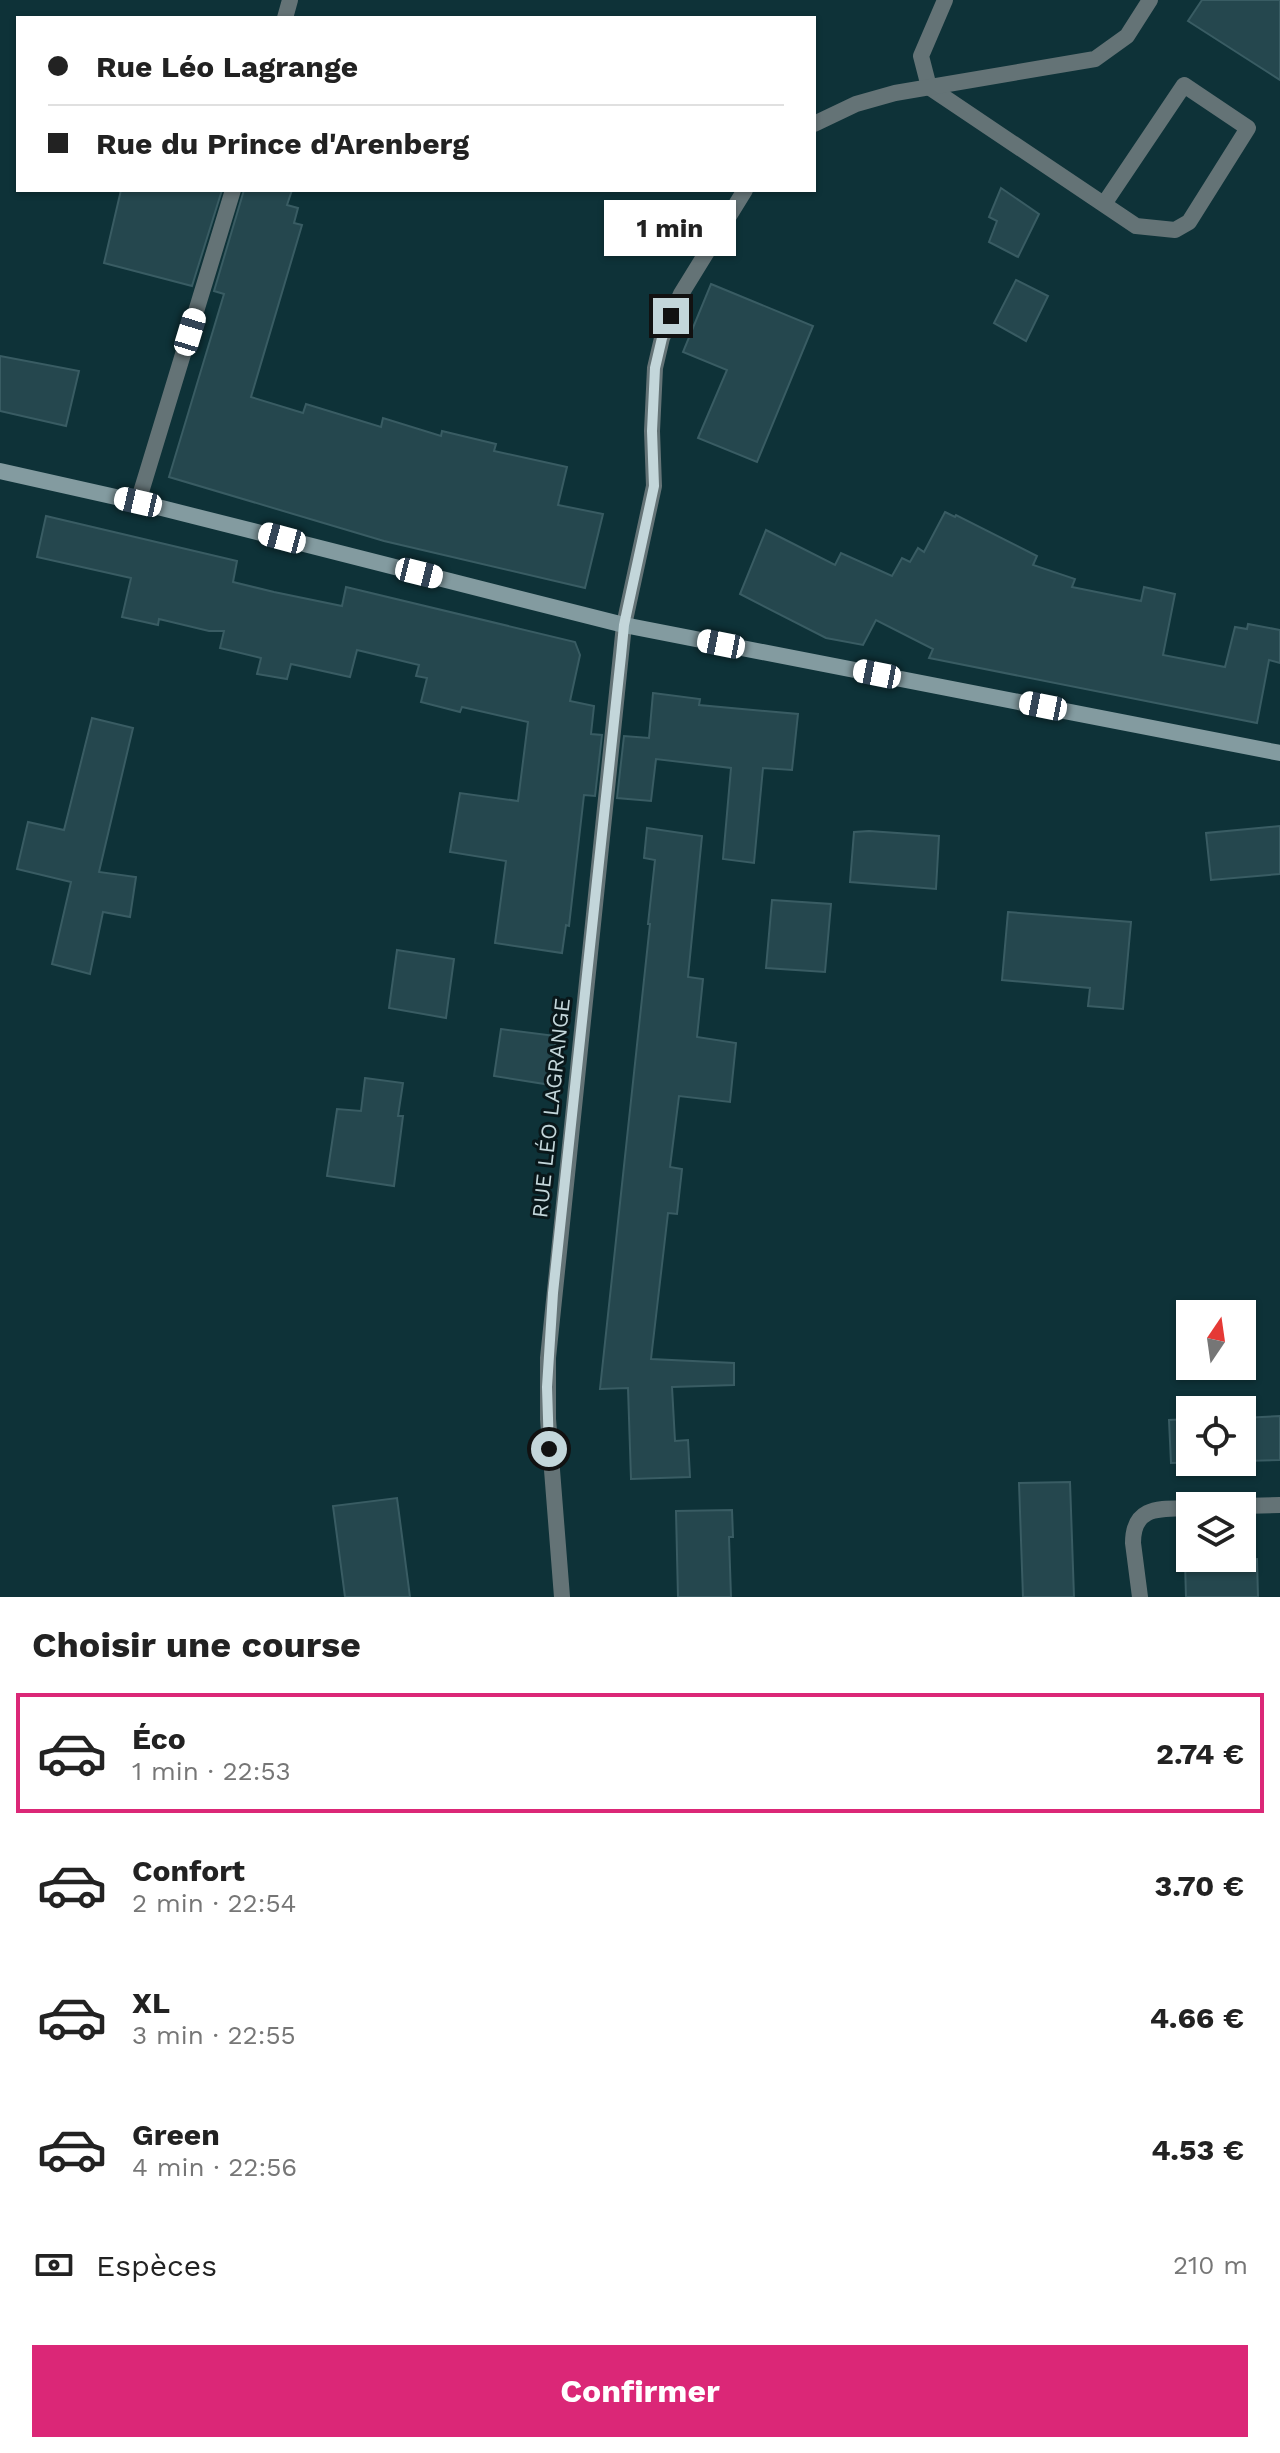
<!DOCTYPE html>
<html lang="fr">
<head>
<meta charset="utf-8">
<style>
  :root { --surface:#fff; --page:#f2f2f2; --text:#222; --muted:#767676; --line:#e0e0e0; --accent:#db2777 }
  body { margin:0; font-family:"Work Sans",sans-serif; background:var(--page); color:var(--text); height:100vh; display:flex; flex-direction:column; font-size:30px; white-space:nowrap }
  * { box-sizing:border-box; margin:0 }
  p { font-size:26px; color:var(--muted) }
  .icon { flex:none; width:44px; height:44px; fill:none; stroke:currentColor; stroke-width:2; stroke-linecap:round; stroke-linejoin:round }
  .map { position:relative; height:1597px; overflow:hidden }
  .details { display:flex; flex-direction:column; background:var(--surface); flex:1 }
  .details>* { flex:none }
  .guide { position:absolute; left:16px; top:16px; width:800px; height:176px; border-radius:0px; box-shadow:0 2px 6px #0004; display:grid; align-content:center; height:176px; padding:0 32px; background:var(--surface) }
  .needle { width:52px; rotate:13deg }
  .buttons { position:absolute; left:1176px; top:1300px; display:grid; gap:16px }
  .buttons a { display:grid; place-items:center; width:80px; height:80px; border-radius:0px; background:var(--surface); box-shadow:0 2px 6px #0004; font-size:40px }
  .end { position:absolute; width:36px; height:36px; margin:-18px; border:10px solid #c3d6da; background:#111; box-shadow:0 0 0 4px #111 }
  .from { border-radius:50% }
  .bubble { position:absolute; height:56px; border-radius:0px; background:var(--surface); box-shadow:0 2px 6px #0004; font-size:26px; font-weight:700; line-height:56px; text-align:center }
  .car { position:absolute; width:24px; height:48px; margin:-24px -12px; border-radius:10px; box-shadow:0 0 6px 2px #0007; background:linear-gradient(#fff 24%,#345 0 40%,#fff 0 76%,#345 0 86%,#fff 0) }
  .guide b { display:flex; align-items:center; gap:28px; height:76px; font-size:30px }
  .guide b+b { border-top:2px solid var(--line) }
  .guide i { width:20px; height:20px; background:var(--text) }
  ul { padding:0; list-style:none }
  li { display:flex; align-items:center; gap:24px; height:120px; margin:0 16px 12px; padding:0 16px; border:4px solid transparent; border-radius:0px }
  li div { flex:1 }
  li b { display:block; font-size:30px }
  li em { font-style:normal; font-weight:700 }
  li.on { border-color:var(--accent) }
  li>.icon { width:72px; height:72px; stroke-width:1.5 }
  h2 { padding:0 32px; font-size:36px; line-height:96px }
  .pay { display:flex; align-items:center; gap:20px; height:88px; padding:0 32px; font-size:30px }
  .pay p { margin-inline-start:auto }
  .primary-button { display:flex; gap:16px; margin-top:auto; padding:16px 32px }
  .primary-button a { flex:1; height:92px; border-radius:0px; background:var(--accent); color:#fff; font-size:32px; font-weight:700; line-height:92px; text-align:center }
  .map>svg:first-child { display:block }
</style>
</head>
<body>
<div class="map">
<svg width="1280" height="1597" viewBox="0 0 1280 1597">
  <rect width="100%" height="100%" fill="#0e3238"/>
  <g fill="#25474e" stroke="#395c63" stroke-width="2">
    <polygon points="1202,0 1280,0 1280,80 1188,21"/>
    <polygon points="1001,188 1039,214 1018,257 989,242 997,221 989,217"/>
    <polygon points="121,190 222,190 192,286 104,263"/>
    <polygon points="244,190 292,190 287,205 298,208 294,223 302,225 251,397 303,413 306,404 381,427 383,418 441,436 442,431 496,444 494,451 567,467 558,505 603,514 585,588 384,541 169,477 224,294 214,291"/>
    <polygon points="1016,280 1048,296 1026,341 994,323"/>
    <polygon points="711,284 813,326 757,462 698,438 727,370 683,352"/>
    <polygon points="0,356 79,371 66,426 0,411"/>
    <polygon points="945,512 955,517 956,515 1037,556 1033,565 1075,579 1072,587 1141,601 1144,587 1175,594 1163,655 1225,667 1235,627 1247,629 1248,624 1280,630 1280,663 1269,660 1257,723 929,658 933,649 876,620 863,645 826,638 740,594 766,530 835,565 841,553 892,576 902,558 910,562 918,548 924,552"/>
    <polygon points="46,516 237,561 233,582 274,592 342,606 346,587 575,642 580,655 570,701 594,706 591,734 602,735 595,796 584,795 569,926 566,925 562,953 495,943 506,861 450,852 460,793 518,801 528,722 462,707 460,712 421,702 427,678 416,676 419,665 357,650 350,677 291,664 287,679 257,674 261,658 220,648 224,631 209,631 159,619 158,625 122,617 131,578 37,557"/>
    <polygon points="653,693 700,699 699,705 798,714 792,770 763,768 754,863 723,859 731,768 656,759 651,801 617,798 624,736 649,738"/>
    <polygon points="92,718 133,728 99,872 136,877 130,917 103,912 90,974 52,964 71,882 17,869 28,822 64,830"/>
    <polygon points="1280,826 1280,874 1211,880 1206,833"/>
    <polygon points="647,828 702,836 688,977 703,979 697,1037 736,1043 730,1102 679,1096 670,1167 682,1169 677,1214 668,1213 651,1359 734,1363 734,1385 672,1387 675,1441 688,1440 690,1477 631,1479 628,1388 600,1389 650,924 648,924 655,860 644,858"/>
    <polygon points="869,831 939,836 936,889 850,882 854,832"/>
    <polygon points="772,900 831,904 825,972 766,968"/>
    <polygon points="1008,912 1131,922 1123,1009 1088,1006 1090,988 1002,980"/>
    <polygon points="397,950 454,959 446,1018 389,1008"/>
    <polygon points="501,1029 556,1036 551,1085 494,1076"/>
    <polygon points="365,1078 403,1083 398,1116 403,1116 394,1186 327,1176 337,1109 361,1111"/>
    <polygon points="1280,1416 1280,1460 1242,1461 1242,1418"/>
    <polygon points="1190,1419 1190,1462 1211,1462 1171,1463 1169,1420"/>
    <polygon points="1070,1482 1074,1597 1023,1597 1019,1483"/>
    <polygon points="397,1498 410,1597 345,1597 333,1506"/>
    <polygon points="732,1510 733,1537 729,1537 731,1597 678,1597 676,1511"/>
    <polygon points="1257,1559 1258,1597 1186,1597 1185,1562"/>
  </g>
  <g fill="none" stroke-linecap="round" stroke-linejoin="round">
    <g stroke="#647376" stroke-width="16">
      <polyline points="945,0 921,56 929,87 1136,226 1175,230 1189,222 1248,128 1184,85 1104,204"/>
      <polyline points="814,124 856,104 895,93 1095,59 1127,36 1150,0"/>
      <polyline points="624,625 654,486 652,431 655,368 662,338 681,294 745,190"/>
    </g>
    <g stroke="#647376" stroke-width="16">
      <polyline points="285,18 290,0"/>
      <polyline points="138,502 233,190"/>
      <polyline points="1242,1506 1280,1505"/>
      <polyline points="562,1597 548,1419 548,1358 624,625"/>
      <path d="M1140,1597L1133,1543C1133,1505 1161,1509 1190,1508"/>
    </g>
    <polyline stroke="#839ba0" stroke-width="16" points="0,471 138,502 624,625 1280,753"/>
  </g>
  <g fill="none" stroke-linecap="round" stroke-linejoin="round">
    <polyline stroke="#c3d6da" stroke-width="10" points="549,1449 547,1387 553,1293 621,656 624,625 654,486 652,431 655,368 662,338 671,316"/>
  </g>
  <g text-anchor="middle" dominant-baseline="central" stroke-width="6" stroke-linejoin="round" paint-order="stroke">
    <g font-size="22" fill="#c3d6da" stroke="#09171a">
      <text transform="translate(551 1108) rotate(-84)">RUE LÉO LAGRANGE</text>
    </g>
  </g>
</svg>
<div class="buttons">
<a><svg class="needle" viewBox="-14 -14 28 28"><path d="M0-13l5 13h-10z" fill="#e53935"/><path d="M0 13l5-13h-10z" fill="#767676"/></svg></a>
<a><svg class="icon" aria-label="locate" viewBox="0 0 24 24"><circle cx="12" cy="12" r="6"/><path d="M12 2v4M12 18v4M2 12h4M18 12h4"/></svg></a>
<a><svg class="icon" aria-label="layers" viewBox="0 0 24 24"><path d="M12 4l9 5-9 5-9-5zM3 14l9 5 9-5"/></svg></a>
</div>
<i class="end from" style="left:549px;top:1449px"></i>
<i class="end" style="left:671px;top:316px"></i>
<div class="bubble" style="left:604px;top:200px;width:132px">1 min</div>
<i class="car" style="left:190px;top:332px;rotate:17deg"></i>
<i class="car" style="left:138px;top:502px;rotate:283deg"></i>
<i class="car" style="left:282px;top:538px;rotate:285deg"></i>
<i class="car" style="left:419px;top:573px;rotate:104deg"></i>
<i class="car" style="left:721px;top:644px;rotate:281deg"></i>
<i class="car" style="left:877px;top:674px;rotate:281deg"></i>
<i class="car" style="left:1043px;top:706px;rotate:281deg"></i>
<div class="guide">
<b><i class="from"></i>Rue Léo Lagrange</b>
<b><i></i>Rue du Prince d'Arenberg</b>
</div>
</div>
<section class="details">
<h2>Choisir une course</h2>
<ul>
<li class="on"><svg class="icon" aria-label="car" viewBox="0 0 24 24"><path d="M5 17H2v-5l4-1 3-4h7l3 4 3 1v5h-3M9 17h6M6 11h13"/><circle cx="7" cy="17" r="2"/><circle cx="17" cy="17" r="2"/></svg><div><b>Éco</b><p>1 min · 22:53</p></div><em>2.74 €</em></li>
<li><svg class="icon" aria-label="car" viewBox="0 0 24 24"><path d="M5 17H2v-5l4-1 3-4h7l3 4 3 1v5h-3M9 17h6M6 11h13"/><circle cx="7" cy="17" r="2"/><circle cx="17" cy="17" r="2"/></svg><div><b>Confort</b><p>2 min · 22:54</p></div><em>3.70 €</em></li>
<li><svg class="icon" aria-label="car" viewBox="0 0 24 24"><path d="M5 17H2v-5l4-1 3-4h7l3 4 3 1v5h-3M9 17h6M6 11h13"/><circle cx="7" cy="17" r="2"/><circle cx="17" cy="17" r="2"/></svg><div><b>XL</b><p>3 min · 22:55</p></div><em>4.66 €</em></li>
<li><svg class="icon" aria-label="car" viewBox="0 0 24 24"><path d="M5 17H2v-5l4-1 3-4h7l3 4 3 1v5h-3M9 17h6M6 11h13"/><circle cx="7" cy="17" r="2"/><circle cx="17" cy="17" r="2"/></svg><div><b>Green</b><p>4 min · 22:56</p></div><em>4.53 €</em></li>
</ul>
<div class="pay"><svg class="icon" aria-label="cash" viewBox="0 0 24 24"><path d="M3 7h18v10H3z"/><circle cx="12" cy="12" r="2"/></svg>Espèces<p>210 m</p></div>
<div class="primary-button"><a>Confirmer</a></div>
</section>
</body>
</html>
